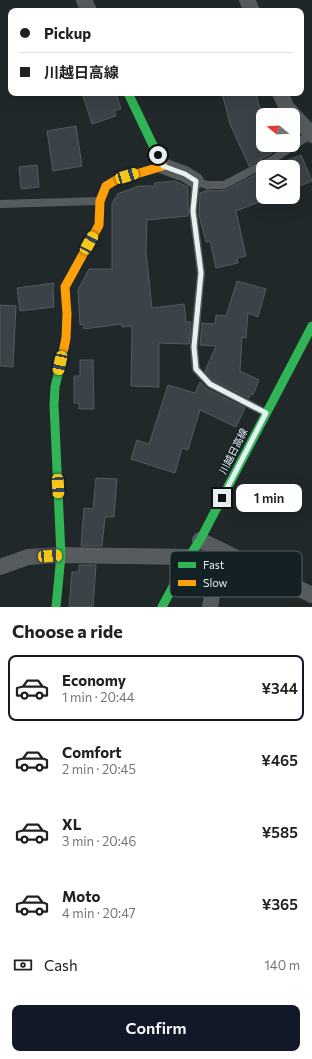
<!DOCTYPE html>
<html lang="en">
<head>
<meta charset="utf-8">
<style>
  :root { --surface:#fff; --page:#f6f6f6; --text:#202124; --muted:#757577; --line:#e0e0e0; --accent:#111827 }
  body { margin:0; font-family:Commissioner,"Noto Sans JP",sans-serif; background:var(--page); color:var(--text); height:100vh; display:flex; flex-direction:column; font-size:15px; white-space:nowrap }
  * { box-sizing:border-box; margin:0 }
  p { font-size:13px; color:var(--muted) }
  .icon { flex:none; width:22px; height:22px; fill:none; stroke:currentColor; stroke-width:2; stroke-linecap:round; stroke-linejoin:round }
  .map { position:relative; height:607px; overflow:hidden }
  .drawer { display:flex; flex-direction:column; background:var(--surface); flex:1 }
  .drawer>* { flex:none }
  .banner { position:absolute; left:8px; top:8px; width:296px; height:88px; border-radius:8px; box-shadow:0 4px 16px #0002; display:grid; align-content:center; height:88px; padding:0 12px; background:var(--surface) }
  .needle { width:26px; rotate:288deg }
  .fabs { position:absolute; left:256px; top:108px; display:grid; gap:8px }
  .fabs a { display:grid; place-items:center; width:44px; height:44px; border-radius:8px; background:var(--surface); box-shadow:0 4px 16px #0002; font-size:20px }
  .end { position:absolute; width:18px; height:18px; margin:-9px; border:5px solid #e6eff2; background:#111; box-shadow:0 0 0 2px #111 }
  .from { border-radius:50% }
  .bubble { position:absolute; height:28px; border-radius:8px; background:var(--surface); box-shadow:0 4px 16px #0002; font-size:13px; font-weight:600; line-height:28px; text-align:center }
  .car { position:absolute; width:12px; height:24px; margin:-12px -6px; border-radius:5px; box-shadow:0 0 3px 1px #0007; background:linear-gradient(#f5c518 24%,#345 0 40%,#f5c518 0 76%,#345 0 86%,#f5c518 0) }
  .banner b { display:flex; align-items:center; gap:14px; height:38px; font-size:15px }
  .banner b+b { border-top:1px solid var(--line) }
  .banner i { width:10px; height:10px; background:var(--text) }
  ul { padding:0; list-style:none }
  li { display:flex; align-items:center; gap:12px; height:66px; margin:0 8px 6px; padding:0 4px; border:2px solid transparent; border-radius:8px }
  li div { flex:1 }
  li b { display:block; font-size:15px }
  li em { font-style:normal; font-weight:600 }
  li.on { border-color:var(--accent) }
  li>.icon { width:36px; height:36px; stroke-width:1.5 }
  h2 { padding:0 12px; font-size:18px; line-height:48px }
  .pay { display:flex; align-items:center; gap:10px; height:44px; padding:0 12px; font-size:15px }
  .pay p { margin-inline-start:auto }
  .cta { display:flex; gap:8px; margin-top:auto; padding:8px 12px }
  .cta a { flex:1; height:46px; border-radius:8px; background:var(--accent); color:#fff; font-size:16px; font-weight:600; line-height:46px; text-align:center }
  .map>svg:first-child { display:block }
</style>
</head>
<body>
<div class="map">
<svg width="312" height="607" viewBox="0 0 312 607">
  <rect width="100%" height="100%" fill="#20282a"/>
  <g fill="#3b4348" stroke="#555b5e">
    <polygon points="82,93 116,93 121,109 114,111 116,116 92,124"/>
    <polygon points="222,93 256,93 263,121 263,145 268,145 272,153 249,166 230,124"/>
    <polygon points="76,126 82,166 53,171 47,131"/>
    <polygon points="301,155 312,181 293,189 293,167 270,167"/>
    <polygon points="37,165 39,187 21,189 19,167"/>
    <polygon points="263,171 263,197 272,197 236,211 246,256 237,258 238,263 216,268 210,241 206,242 199,215 200,193 208,190 215,191 226,190"/>
    <polygon points="175,181 188,187 188,216 147,220 146,251 152,308 184,304 186,322 191,322 189,344 159,343 159,387 131,386 132,326 122,327 121,324 84,329 83,324 80,325 78,290 89,269 112,269 112,204 115,198 117,198 117,194 139,186 155,186 154,183"/>
    <polygon points="237,281 266,289 258,317 248,313 246,338 242,337 240,371 259,380 253,395 251,394 249,398 213,380 205,371 216,346 200,345 202,323 215,324 216,315 226,316"/>
    <polygon points="54,283 53,288 54,307 20,311 17,288"/>
    <polygon points="0,305 16,306 13,367 0,366"/>
    <polygon points="80,360 93,360 94,409 79,409 79,403 74,403 74,376 80,376"/>
    <polygon points="200,382 207,389 245,408 236,427 200,410 188,450 182,448 175,473 131,459 137,440 149,444 168,385 195,393"/>
    <polygon points="96,478 117,479 114,517 105,517 102,546 81,546 84,508 93,509"/>
    <polygon points="79,565 96,565 93,607 69,607 72,572 79,572"/>
  </g>
  <g fill="none" stroke-linecap="round" stroke-linejoin="round">
    <g stroke="#565c5d" stroke-width="8">
      <polyline points="0,204 99,201"/>
      <polyline points="266,413 210,384 196,369 194,347 201,273 193,211 196,181 207,185 224,185 272,160 311,134"/>
    </g>
    <g stroke="#565c5d" stroke-width="16">
      <polyline points="84,0 89,11"/>
      <polyline points="247,0 252,11"/>
      <polyline points="280,93 287,108 312,135"/>
      <polyline points="163,166 185,174 196,181"/>
      <polyline points="200,540 312,595"/>
      <polyline points="0,567 28,557 61,555 189,557"/>
      <polyline points="210,607 220,551"/>
    </g>
    <g stroke="#30b455" stroke-width="9">
      <polyline points="128,93 162,164"/>
      <polyline points="56,607 61,555 54,405 55,387 64,348"/>
      <polyline points="162,607 189,557 200,540 312,326"/>
    </g>
    <polyline stroke="#ff9f0a" stroke-width="9" points="64,348 66,338 67,314 65,287 99,225 100,201 106,186 116,180 163,166 162,164"/>
  </g>
  <g fill="none" stroke-linecap="round" stroke-linejoin="round">
    <polyline stroke="#e6eff2" stroke-width="5" points="158,155 163,166 185,174 196,181 193,211 201,273 194,347 196,369 210,384 266,413 222,498"/>
  </g>
  <g text-anchor="middle" dominant-baseline="central" stroke-width="3" stroke-linejoin="round" paint-order="stroke">
    <g font-size="10" fill="#e6eff2" stroke="#132124">
      <text transform="translate(233 451) rotate(-63)">川越日高線</text>
    </g>
  </g>
  <rect x="170" y="551" width="132" height="46" rx="6" fill="#132124" stroke="#525f62" stroke-width="1"/>
  <rect x="178" y="562" width="18" height="6" fill="#30b455"/>
  <rect x="178" y="580" width="18" height="6" fill="#ff9f0a"/>
  <g font-size="11" fill="#e6eff2">
    <text x="203" y="569">Fast</text>
    <text x="203" y="587">Slow</text>
  </g>
</svg>
<div class="fabs">
<a><svg class="needle" viewBox="-14 -14 28 28"><path d="M0-13l5 13h-10z" fill="#e53935"/><path d="M0 13l5-13h-10z" fill="#757577"/></svg></a>
<a><svg class="icon" aria-label="layers" viewBox="0 0 24 24"><path d="M12 4l9 5-9 5-9-5zM3 14l9 5 9-5"/></svg></a>
</div>
<i class="end from" style="left:158px;top:155px"></i>
<i class="end" style="left:222px;top:498px"></i>
<div class="bubble" style="left:236px;top:484px;width:66px">1 min</div>
<i class="car" style="left:127px;top:176px;rotate:73deg"></i>
<i class="car" style="left:89px;top:243px;rotate:29deg"></i>
<i class="car" style="left:60px;top:363px;rotate:192deg"></i>
<i class="car" style="left:58px;top:486px;rotate:177deg"></i>
<i class="car" style="left:50px;top:556px;rotate:86deg"></i>
<div class="banner">
<b><i class="from"></i>Pickup</b>
<b><i></i>川越日高線</b>
</div>
</div>
<section class="drawer">
<h2>Choose a ride</h2>
<ul>
<li class="on"><svg class="icon" aria-label="car" viewBox="0 0 24 24"><path d="M5 17H2v-5l4-1 3-4h7l3 4 3 1v5h-3M9 17h6M6 11h13"/><circle cx="7" cy="17" r="2"/><circle cx="17" cy="17" r="2"/></svg><div><b>Economy</b><p>1 min · 20:44</p></div><em>¥344</em></li>
<li><svg class="icon" aria-label="car" viewBox="0 0 24 24"><path d="M5 17H2v-5l4-1 3-4h7l3 4 3 1v5h-3M9 17h6M6 11h13"/><circle cx="7" cy="17" r="2"/><circle cx="17" cy="17" r="2"/></svg><div><b>Comfort</b><p>2 min · 20:45</p></div><em>¥465</em></li>
<li><svg class="icon" aria-label="car" viewBox="0 0 24 24"><path d="M5 17H2v-5l4-1 3-4h7l3 4 3 1v5h-3M9 17h6M6 11h13"/><circle cx="7" cy="17" r="2"/><circle cx="17" cy="17" r="2"/></svg><div><b>XL</b><p>3 min · 20:46</p></div><em>¥585</em></li>
<li><svg class="icon" aria-label="car" viewBox="0 0 24 24"><path d="M5 17H2v-5l4-1 3-4h7l3 4 3 1v5h-3M9 17h6M6 11h13"/><circle cx="7" cy="17" r="2"/><circle cx="17" cy="17" r="2"/></svg><div><b>Moto</b><p>4 min · 20:47</p></div><em>¥365</em></li>
</ul>
<div class="pay"><svg class="icon" aria-label="cash" viewBox="0 0 24 24"><path d="M3 7h18v10H3z"/><circle cx="12" cy="12" r="2"/></svg>Cash<p>140 m</p></div>
<div class="cta"><a>Confirm</a></div>
</section>
</body>
</html>
